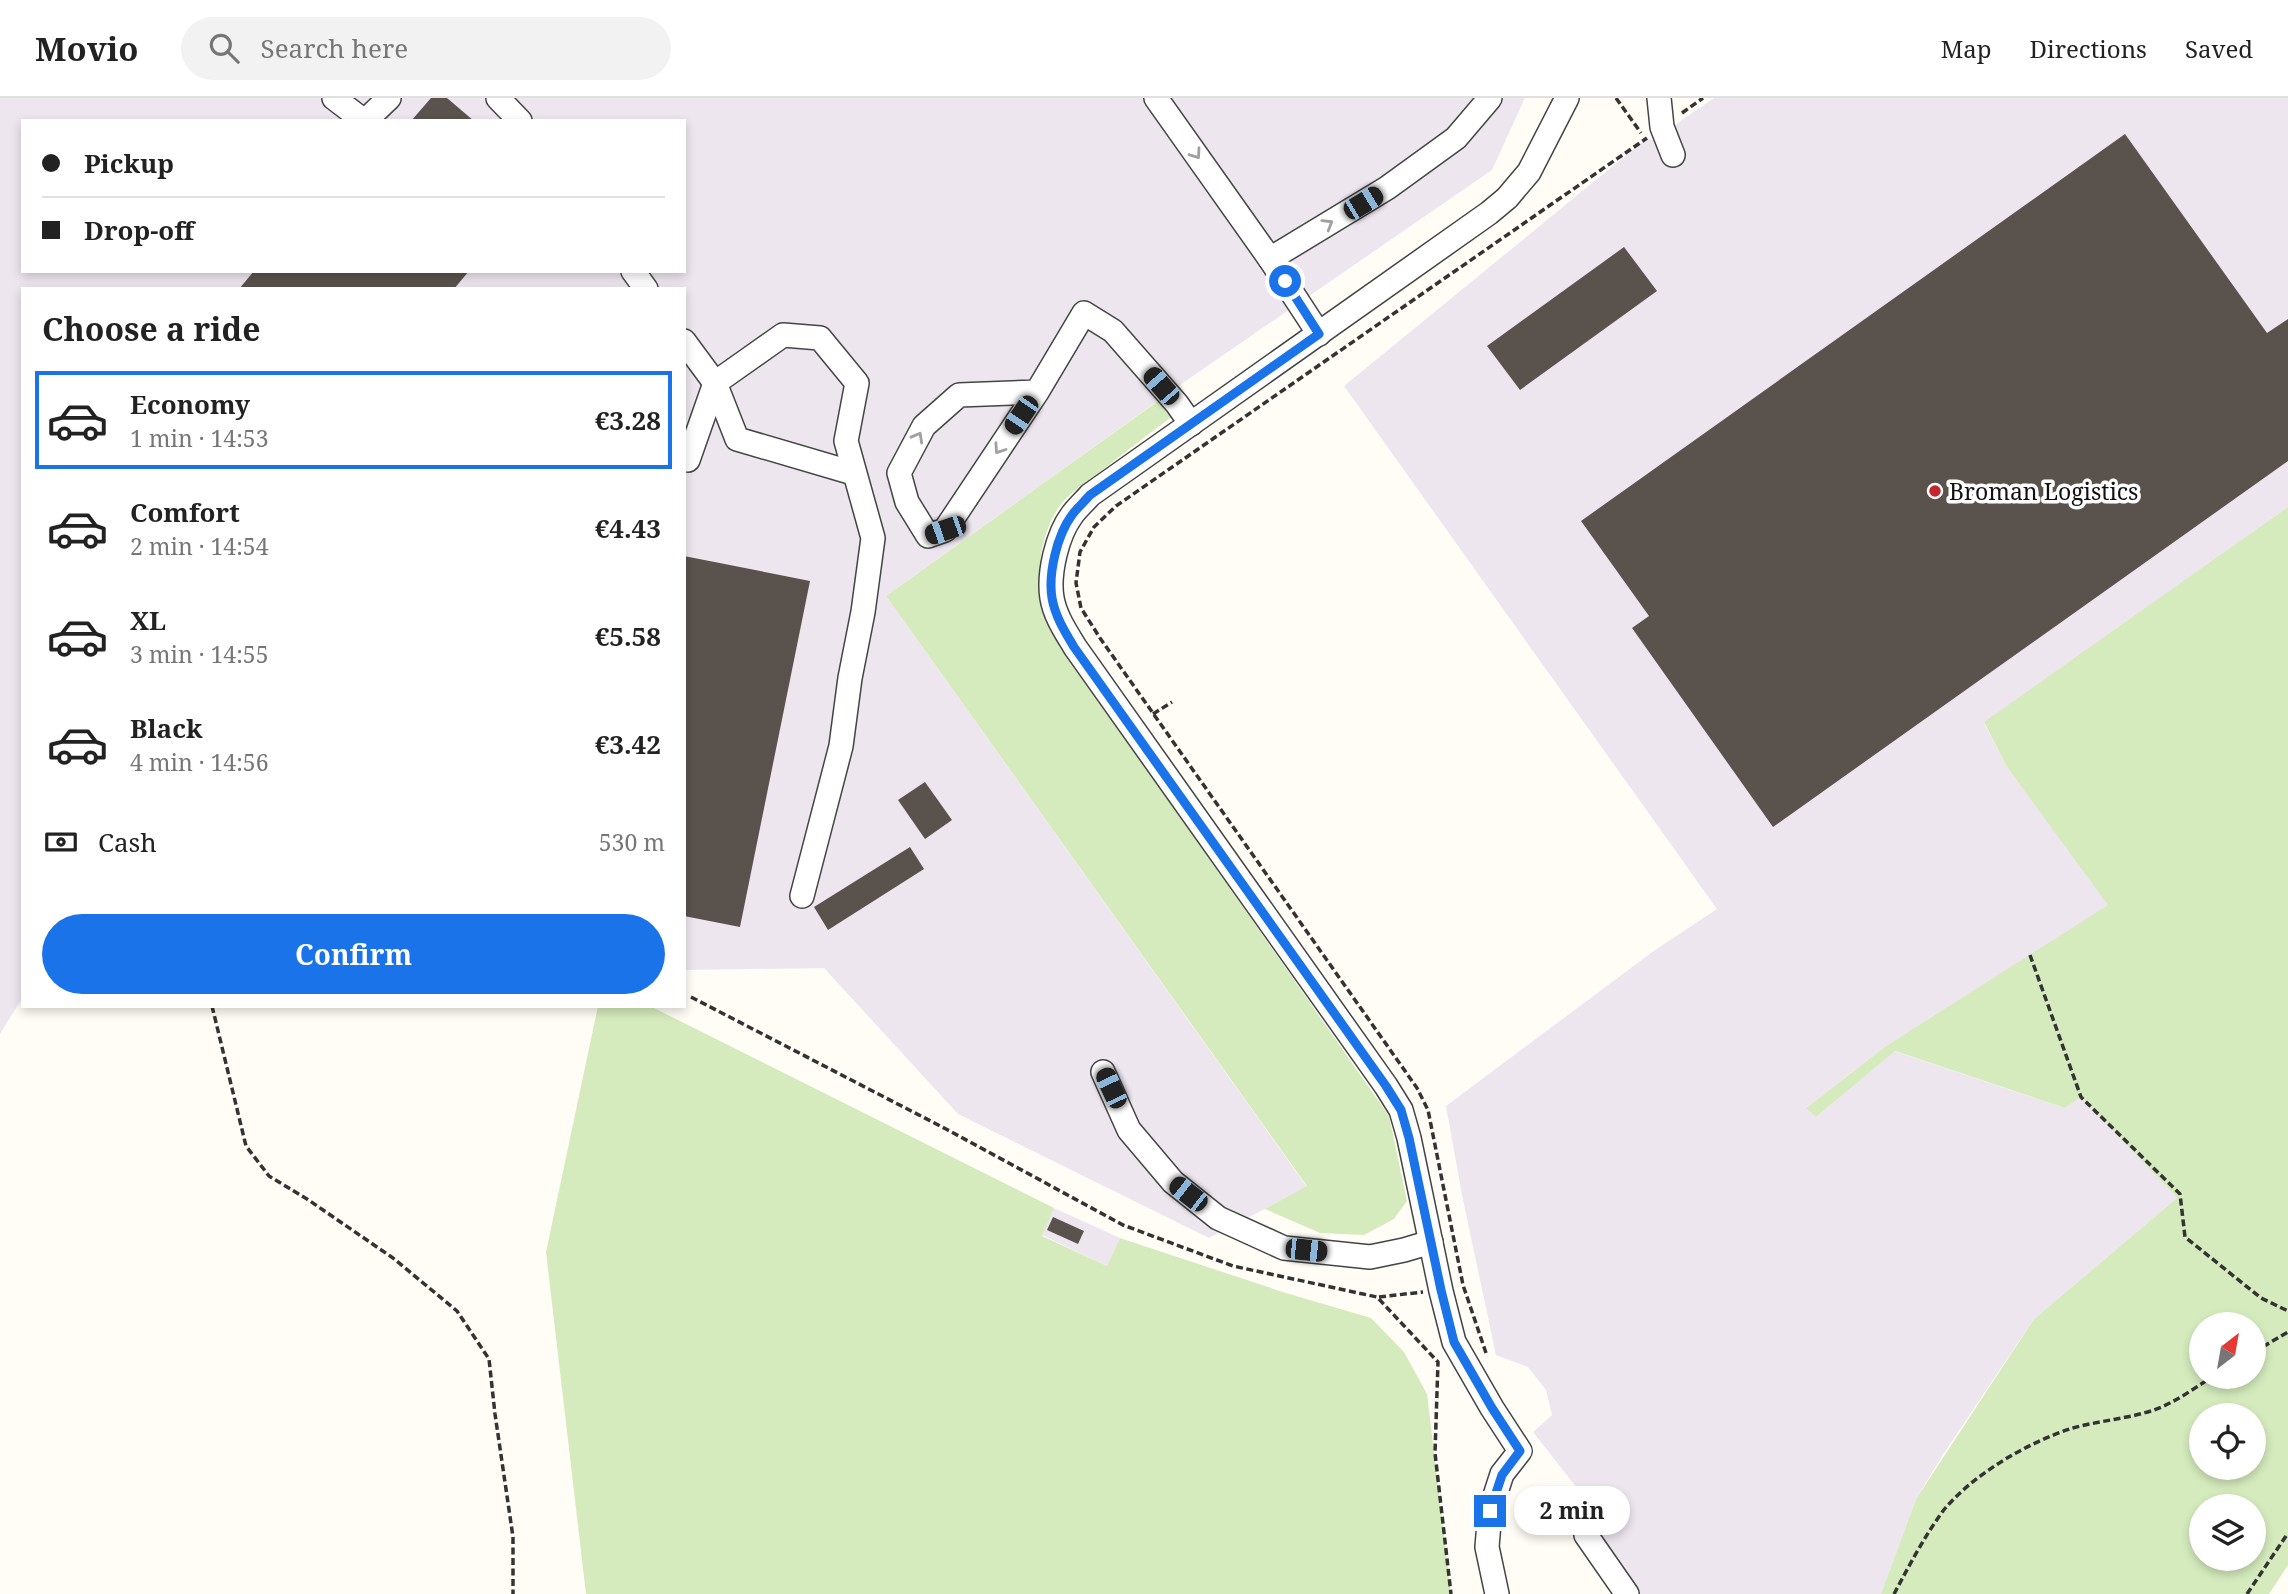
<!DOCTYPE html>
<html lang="en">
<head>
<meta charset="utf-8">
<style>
  :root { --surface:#fff; --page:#f2f2f2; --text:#222; --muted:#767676; --line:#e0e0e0; --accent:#1a73e8 }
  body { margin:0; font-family:"Noto Serif",serif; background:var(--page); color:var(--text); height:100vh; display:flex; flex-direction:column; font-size:26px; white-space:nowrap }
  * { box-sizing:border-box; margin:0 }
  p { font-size:23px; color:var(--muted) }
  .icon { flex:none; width:38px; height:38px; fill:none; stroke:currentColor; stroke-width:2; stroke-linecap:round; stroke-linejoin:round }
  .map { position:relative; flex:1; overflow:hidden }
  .sheet { position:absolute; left:21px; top:189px; width:665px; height:721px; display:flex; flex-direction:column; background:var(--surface); border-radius:0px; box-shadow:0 4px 10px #0003 }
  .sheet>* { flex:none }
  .banner { position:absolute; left:21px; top:21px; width:665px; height:154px; border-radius:0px; box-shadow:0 4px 10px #0003; display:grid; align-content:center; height:154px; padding:0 21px; background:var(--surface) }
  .needle { width:46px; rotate:31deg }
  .buttons { position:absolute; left:2189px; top:1214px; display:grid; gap:14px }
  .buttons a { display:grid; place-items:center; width:77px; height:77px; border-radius:50%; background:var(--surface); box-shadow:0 4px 10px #0003; font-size:35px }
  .end { position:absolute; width:32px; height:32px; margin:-16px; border:9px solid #1a73e8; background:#fff; box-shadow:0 0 0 4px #fff }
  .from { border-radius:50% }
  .bubble { position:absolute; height:49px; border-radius:24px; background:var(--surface); box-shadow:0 4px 10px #0003; font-size:23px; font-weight:700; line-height:49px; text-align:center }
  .car { position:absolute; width:21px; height:42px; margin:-21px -10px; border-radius:9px; box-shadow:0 0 5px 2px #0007; background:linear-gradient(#222 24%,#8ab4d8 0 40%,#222 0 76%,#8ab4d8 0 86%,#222 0) }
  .banner b { display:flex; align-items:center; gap:24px; height:66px; font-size:26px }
  .banner b+b { border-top:2px solid var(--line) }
  .banner i { width:18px; height:18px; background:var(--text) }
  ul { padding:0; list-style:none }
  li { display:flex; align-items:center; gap:21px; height:98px; margin:0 14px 10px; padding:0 7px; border:4px solid transparent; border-radius:0px }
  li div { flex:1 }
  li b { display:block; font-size:26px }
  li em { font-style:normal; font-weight:700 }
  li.current { border-color:var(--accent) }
  li>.icon { width:63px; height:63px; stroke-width:1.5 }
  h2 { padding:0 21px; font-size:32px; line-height:84px }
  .pay { display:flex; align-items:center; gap:18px; height:77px; padding:0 21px; font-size:26px }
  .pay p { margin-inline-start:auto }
  .cta { display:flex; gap:14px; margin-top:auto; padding:14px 21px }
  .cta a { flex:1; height:80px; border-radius:42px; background:var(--accent); color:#fff; font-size:28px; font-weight:700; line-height:80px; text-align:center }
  header { display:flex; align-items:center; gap:42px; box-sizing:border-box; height:98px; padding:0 35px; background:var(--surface); border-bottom:2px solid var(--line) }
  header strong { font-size:33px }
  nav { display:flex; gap:38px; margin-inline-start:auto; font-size:24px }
  .search { width:490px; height:63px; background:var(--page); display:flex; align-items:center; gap:18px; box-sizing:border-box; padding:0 24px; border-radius:38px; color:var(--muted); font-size:26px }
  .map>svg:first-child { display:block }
</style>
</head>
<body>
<header>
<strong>Movio</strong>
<div class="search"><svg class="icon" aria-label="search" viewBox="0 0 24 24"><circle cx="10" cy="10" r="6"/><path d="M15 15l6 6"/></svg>Search here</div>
<nav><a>Map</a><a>Directions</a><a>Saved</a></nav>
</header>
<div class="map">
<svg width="2288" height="1496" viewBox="0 0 2288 1496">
  <rect width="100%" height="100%" fill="#fffdf5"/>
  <g fill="#eee6ef" fill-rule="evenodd">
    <path d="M0,0H1525L1492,72L1177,289L886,498L1307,1089L1209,1140L958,1016L824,870L684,872V191H23V899L0,936ZM23,23H684V173H23Z"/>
    <polygon points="1714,0 2288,0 2288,409 1984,625 2007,669 2109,807 1886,948 1807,1009 1816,1019 1894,953 2065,1010 2081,999 2177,1100 2034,1221 1944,1355 1916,1401 1881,1496 1615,1496 1586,1437 1599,1418 1533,1334 1552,1317 1546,1292 1528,1269 1496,1257 1462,1097 1446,1008 1655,852 1717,811 1344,288 1646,41 1653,42"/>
    <polygon points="1054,1110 1120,1140 1107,1168 1042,1137"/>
  </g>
  <g fill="#d5ebbd" fill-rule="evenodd">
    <path d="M1161,301L1174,317C1149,336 1125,354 1101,373C1086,384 1067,396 1057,412C1034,451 1037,490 1049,531L1389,1018L1407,1103L1394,1121L1364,1137L1320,1135L1265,1111L1307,1088L886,498Z"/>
    <path d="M2288,409V1467L2269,1496H1881L1916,1401L2034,1221L2177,1100L2081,999L2065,1010L1895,953L1816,1019L1806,1010L1886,948L2108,807L2007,669L1984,624ZM2202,1227H2254V1279H2202ZM2202,1318H2254V1370H2202ZM2202,1409H2254V1461H2202Z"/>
    <polygon points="598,908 650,908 1054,1110 1042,1138 1107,1168 1120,1140 1286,1195 1371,1220 1404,1254 1427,1296 1451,1496 586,1496 546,1154"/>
  </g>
  <g fill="#5a524d">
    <polygon points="431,0 447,0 474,23 411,23"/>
    <polygon points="2125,36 2267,235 2288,221 2288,363 1773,729 1632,530 1649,518 1581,423"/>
    <polygon points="1624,149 1657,193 1520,292 1487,248"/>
    <polygon points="254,173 469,173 454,191 239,191"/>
    <polygon points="684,458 810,483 740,829 684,818"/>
    <polygon points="925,684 952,722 925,741 898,702"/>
    <polygon points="910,749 924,771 828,832 814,809"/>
    <polygon points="1053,1119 1084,1133 1078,1146 1047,1132"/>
  </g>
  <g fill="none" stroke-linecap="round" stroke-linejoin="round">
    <defs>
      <g id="minor">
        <polyline points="334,0 364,23"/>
        <polyline points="498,0 520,23"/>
        <polyline points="1156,0 1270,161 1319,236"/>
        <polyline points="1659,0 1662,29 1673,57"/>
        <polyline points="365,23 389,0"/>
        <polyline points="1270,161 1387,90 1456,40 1490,0"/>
        <polyline points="633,173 646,191"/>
        <polyline points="684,243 715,285 737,341 853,375"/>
        <polyline points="1037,294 959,297 924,328 899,375 907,404 928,438 945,432 1037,294 1084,215 1113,233 1177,306 1191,326"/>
        <polyline points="684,361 688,362 715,285 783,237 820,240 857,285 846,343 873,440 863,514 850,580 841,648 802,798"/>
        <polyline points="1103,974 1129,1032 1173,1084 1218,1120 1284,1150 1370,1159 1404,1152 1431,1144"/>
        <polyline points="1586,1437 1627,1496"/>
        <path d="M1497,1496L1487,1449L1490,1413L1502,1376L1520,1353L1492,1310L1454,1244L1441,1193L1409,1040L1401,1012L1386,988L1075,549C1066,534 1055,518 1052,500C1048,476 1057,437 1072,417C1077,410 1084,404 1090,397L1489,115L1507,100L1529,74L1567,0"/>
      </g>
    </defs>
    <use href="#minor" stroke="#444" stroke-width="26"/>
    <g stroke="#333" stroke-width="3.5" stroke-dasharray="7 3.5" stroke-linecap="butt">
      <polyline points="1616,0 1641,35"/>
      <polyline points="1682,15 1703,0"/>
      <polyline points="1153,616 1172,604"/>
      <polyline points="2030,857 2081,999 2180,1096 2185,1139 2261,1200 2288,1213"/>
      <polyline points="691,899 946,1031 1123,1127 1233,1168 1377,1199 1438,1264 1435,1355 1451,1496"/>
      <polyline points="212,908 246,1048 269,1078 307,1101 393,1160 457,1213 489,1261 495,1316 513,1439 513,1496"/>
      <polyline points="1379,1199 1423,1194"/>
      <polyline points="2254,1254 2288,1234"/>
      <polyline points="1486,1255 1463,1187 1428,1012 1417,990 1100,540 1081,510 1076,485 1080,454 1094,429 1116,408 1647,40"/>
      <path d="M1894,1496C1909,1468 1924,1439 1943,1413C1972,1377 2028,1344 2073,1330C2098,1323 2125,1321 2151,1313C2173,1306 2193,1291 2212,1279"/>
      <polyline points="2247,1496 2288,1435"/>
    </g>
    <use href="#minor" stroke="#fff" stroke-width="23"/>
  </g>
  <defs><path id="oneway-chevron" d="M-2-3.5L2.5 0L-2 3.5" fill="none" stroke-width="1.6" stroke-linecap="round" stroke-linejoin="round" transform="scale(1.75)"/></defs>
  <g stroke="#a0a0a0">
    <use href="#oneway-chevron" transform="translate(1196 56) rotate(55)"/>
    <use href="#oneway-chevron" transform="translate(1328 126) rotate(-31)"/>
    <use href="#oneway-chevron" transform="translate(918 339) rotate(-61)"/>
    <use href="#oneway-chevron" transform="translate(999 351) rotate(124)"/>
  </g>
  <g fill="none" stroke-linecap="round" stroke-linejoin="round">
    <path stroke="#1a73e8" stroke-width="9" d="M1285,183L1319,236L1090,397C1084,404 1077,410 1072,417C1057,437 1048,476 1052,500C1055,518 1065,534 1074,549L1386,988L1401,1012L1409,1040L1441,1192L1454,1244L1492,1310L1520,1353L1502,1377L1490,1413"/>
  </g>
  <circle fill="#c4262e" stroke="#fff" stroke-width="2.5" cx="1935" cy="393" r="7"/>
  <g text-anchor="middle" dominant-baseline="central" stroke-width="7" stroke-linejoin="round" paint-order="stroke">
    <g font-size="23" fill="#111" stroke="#fff" text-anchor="start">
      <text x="1949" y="393">Broman Logistics</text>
    </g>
  </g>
</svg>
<div class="buttons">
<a><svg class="needle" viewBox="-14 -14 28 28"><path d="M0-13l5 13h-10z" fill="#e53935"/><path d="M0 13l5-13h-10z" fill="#767676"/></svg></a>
<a><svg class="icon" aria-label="locate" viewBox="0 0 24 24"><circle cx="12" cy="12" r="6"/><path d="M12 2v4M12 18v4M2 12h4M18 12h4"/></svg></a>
<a><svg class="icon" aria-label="layers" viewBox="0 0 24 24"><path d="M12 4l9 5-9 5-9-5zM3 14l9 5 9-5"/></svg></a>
</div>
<i class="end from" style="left:1285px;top:183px"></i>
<i class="end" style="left:1490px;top:1413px"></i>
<div class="bubble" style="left:1514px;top:1388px;width:116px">2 min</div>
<i class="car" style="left:1363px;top:105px;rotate:59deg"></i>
<i class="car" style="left:1161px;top:288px;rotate:319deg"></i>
<i class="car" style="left:1021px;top:317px;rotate:214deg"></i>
<i class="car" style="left:945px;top:432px;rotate:251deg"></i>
<i class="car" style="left:1111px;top:990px;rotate:335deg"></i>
<i class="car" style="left:1188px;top:1096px;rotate:308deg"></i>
<i class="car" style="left:1306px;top:1152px;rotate:96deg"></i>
<div class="banner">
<b><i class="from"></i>Pickup</b>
<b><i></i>Drop-off</b>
</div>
<section class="sheet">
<h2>Choose a ride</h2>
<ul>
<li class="current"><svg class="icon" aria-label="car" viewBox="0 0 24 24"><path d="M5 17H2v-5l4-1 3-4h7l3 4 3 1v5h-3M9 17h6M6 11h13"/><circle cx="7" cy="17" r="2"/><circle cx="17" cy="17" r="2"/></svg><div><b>Economy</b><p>1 min · 14:53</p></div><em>€3.28</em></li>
<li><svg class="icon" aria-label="car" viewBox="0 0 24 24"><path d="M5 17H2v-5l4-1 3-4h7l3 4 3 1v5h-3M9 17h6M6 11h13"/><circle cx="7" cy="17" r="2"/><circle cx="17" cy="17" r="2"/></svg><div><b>Comfort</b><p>2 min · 14:54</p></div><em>€4.43</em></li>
<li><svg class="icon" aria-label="car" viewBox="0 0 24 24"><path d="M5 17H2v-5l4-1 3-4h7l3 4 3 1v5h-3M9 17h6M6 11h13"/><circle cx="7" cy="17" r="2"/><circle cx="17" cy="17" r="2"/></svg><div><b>XL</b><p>3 min · 14:55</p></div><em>€5.58</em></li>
<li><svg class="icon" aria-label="car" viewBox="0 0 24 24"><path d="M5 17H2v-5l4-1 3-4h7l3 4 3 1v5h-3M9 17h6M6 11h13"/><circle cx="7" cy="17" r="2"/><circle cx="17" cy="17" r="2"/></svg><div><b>Black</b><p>4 min · 14:56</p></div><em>€3.42</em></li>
</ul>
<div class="pay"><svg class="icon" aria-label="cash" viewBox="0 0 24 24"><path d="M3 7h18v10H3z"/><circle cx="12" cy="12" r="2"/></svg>Cash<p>530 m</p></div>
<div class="cta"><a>Confirm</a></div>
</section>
</div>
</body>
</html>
